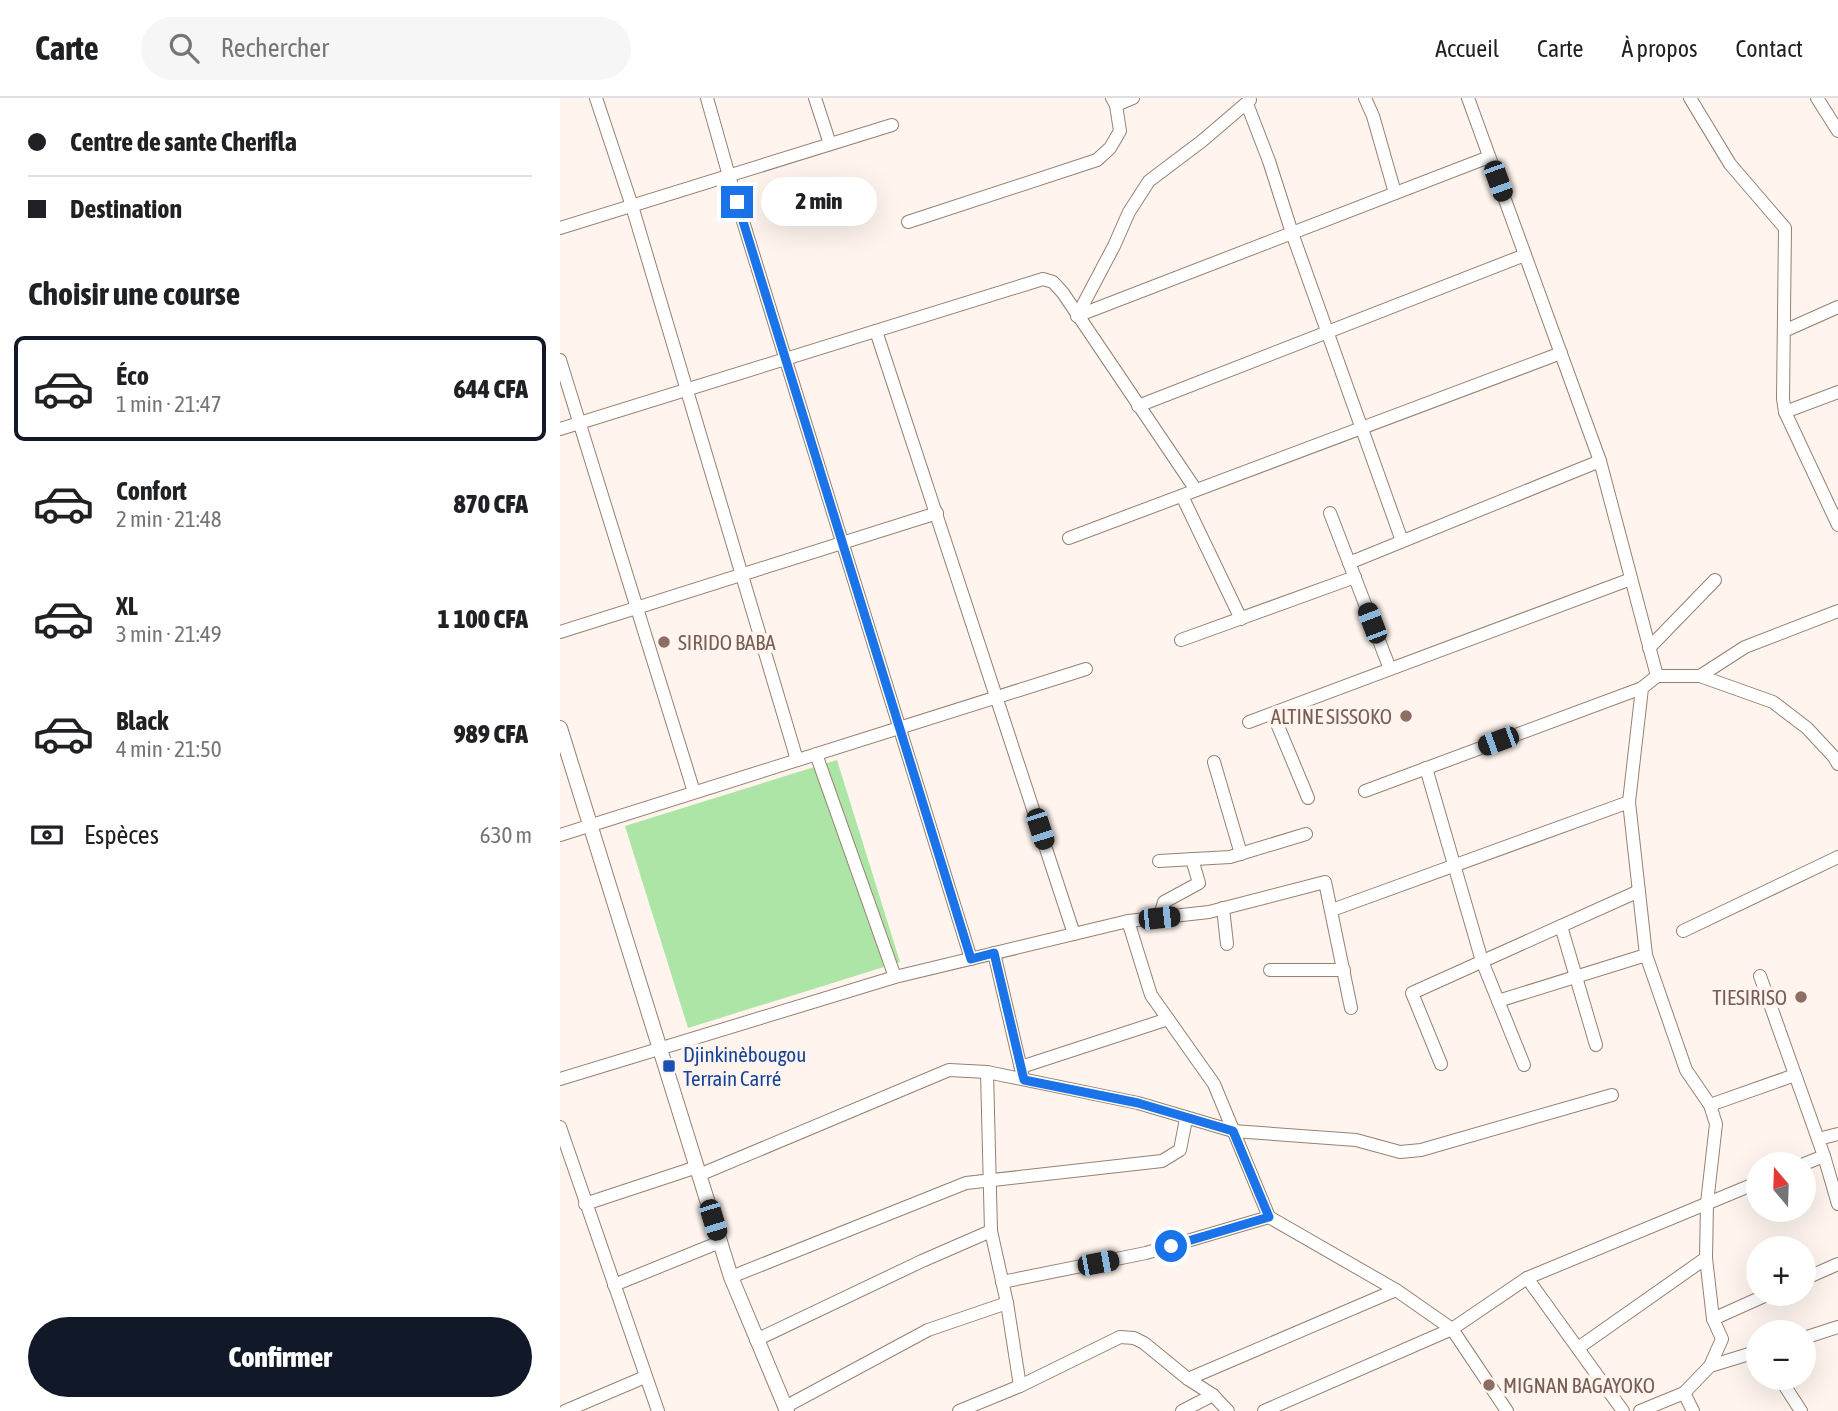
<!DOCTYPE html>
<html lang="fr">
<head>
<meta charset="utf-8">
<style>
  :root { --surface:#fff; --page:#f6f6f6; --text:#202124; --muted:#757577; --line:#e0e0e0; --accent:#111827 }
  body { margin:0; font-family:"Asap Condensed",sans-serif; background:var(--page); color:var(--text); height:100vh; display:flex; flex-direction:column; font-size:26px; white-space:nowrap }
  * { box-sizing:border-box; margin:0 }
  p { font-size:23px; color:var(--muted) }
  .icon { flex:none; width:38px; height:38px; fill:none; stroke:currentColor; stroke-width:2; stroke-linecap:round; stroke-linejoin:round }
  .map { position:relative; flex:1; overflow:hidden }
  .panel { display:flex; flex-direction:column; background:var(--surface); width:560px }
  .panel>* { flex:none }
  .top-card { display:grid; align-content:center; height:154px; padding:0 28px; background:var(--surface) }
  .needle { width:46px; rotate:341deg }
  .controls { position:absolute; left:1186px; top:1054px; display:grid; gap:14px }
  .controls a { display:grid; place-items:center; width:70px; height:70px; border-radius:50%; background:var(--surface); box-shadow:0 7px 28px #0002; font-size:35px }
  .end { position:absolute; width:32px; height:32px; margin:-16px; border:9px solid #1a73e8; background:#fff; box-shadow:0 0 0 4px #fff }
  .from { border-radius:50% }
  .bubble { position:absolute; height:49px; border-radius:24px; background:var(--surface); box-shadow:0 7px 28px #0002; font-size:23px; font-weight:800; line-height:49px; text-align:center }
  .car { position:absolute; width:21px; height:42px; margin:-21px -10px; border-radius:9px; box-shadow:0 0 5px 2px #0007; background:linear-gradient(#222 24%,#8ab4d8 0 40%,#222 0 76%,#8ab4d8 0 86%,#222 0) }
  .top-card b { display:flex; align-items:center; gap:24px; height:66px; font-size:26px }
  .top-card b+b { border-top:2px solid var(--line) }
  .top-card i { width:18px; height:18px; background:var(--text) }
  ul { padding:0; list-style:none }
  li { display:flex; align-items:center; gap:21px; height:105px; margin:0 14px 10px; padding:0 14px; border:4px solid transparent; border-radius:10px }
  li div { flex:1 }
  li b { display:block; font-size:26px }
  li em { font-style:normal; font-weight:800 }
  li.on { border-color:var(--accent) }
  li>.icon { width:63px; height:63px; stroke-width:1.5 }
  h2 { padding:0 28px; font-size:32px; line-height:84px }
  .pay { display:flex; align-items:center; gap:18px; height:77px; padding:0 28px; font-size:26px }
  .pay p { margin-inline-start:auto }
  .action { display:flex; gap:14px; margin-top:auto; padding:14px 28px }
  .action a { flex:1; height:80px; border-radius:42px; background:var(--accent); color:#fff; font-size:28px; font-weight:800; line-height:80px; text-align:center }
  header { display:flex; align-items:center; gap:42px; box-sizing:border-box; height:98px; padding:0 35px; background:var(--surface); border-bottom:2px solid var(--line) }
  header strong { font-size:33px }
  nav { display:flex; gap:38px; margin-inline-start:auto; font-size:24px }
  .search { width:490px; height:63px; background:var(--page); display:flex; align-items:center; gap:18px; box-sizing:border-box; padding:0 24px; border-radius:38px; color:var(--muted); font-size:26px }
  main { display:flex; flex:1; min-height:0 }
  .map>svg:first-child { display:block }
</style>
</head>
<body>
<header>
<strong>Carte</strong>
<div class="search"><svg class="icon" aria-label="search" viewBox="0 0 24 24"><circle cx="10" cy="10" r="6"/><path d="M15 15l6 6"/></svg>Rechercher</div>
<nav><a>Accueil</a><a>Carte</a><a>À propos</a><a>Contact</a></nav>
</header>
<main>
<section class="panel">
<div class="top-card">
<b><i class="from"></i>Centre de sante Cherifla</b>
<b><i></i>Destination</b>
</div>
<h2>Choisir une course</h2>
<ul>
<li class="on"><svg class="icon" aria-label="car" viewBox="0 0 24 24"><path d="M5 17H2v-5l4-1 3-4h7l3 4 3 1v5h-3M9 17h6M6 11h13"/><circle cx="7" cy="17" r="2"/><circle cx="17" cy="17" r="2"/></svg><div><b>Éco</b><p>1 min · 21:47</p></div><em>644 CFA</em></li>
<li><svg class="icon" aria-label="car" viewBox="0 0 24 24"><path d="M5 17H2v-5l4-1 3-4h7l3 4 3 1v5h-3M9 17h6M6 11h13"/><circle cx="7" cy="17" r="2"/><circle cx="17" cy="17" r="2"/></svg><div><b>Confort</b><p>2 min · 21:48</p></div><em>870 CFA</em></li>
<li><svg class="icon" aria-label="car" viewBox="0 0 24 24"><path d="M5 17H2v-5l4-1 3-4h7l3 4 3 1v5h-3M9 17h6M6 11h13"/><circle cx="7" cy="17" r="2"/><circle cx="17" cy="17" r="2"/></svg><div><b>XL</b><p>3 min · 21:49</p></div><em>1 100 CFA</em></li>
<li><svg class="icon" aria-label="car" viewBox="0 0 24 24"><path d="M5 17H2v-5l4-1 3-4h7l3 4 3 1v5h-3M9 17h6M6 11h13"/><circle cx="7" cy="17" r="2"/><circle cx="17" cy="17" r="2"/></svg><div><b>Black</b><p>4 min · 21:50</p></div><em>989 CFA</em></li>
</ul>
<div class="pay"><svg class="icon" aria-label="cash" viewBox="0 0 24 24"><path d="M3 7h18v10H3z"/><circle cx="12" cy="12" r="2"/></svg>Espèces<p>630 m</p></div>
<div class="action"><a>Confirmer</a></div>
</section>
<div class="map">
<svg width="1278" height="1313" viewBox="0 0 1278 1313">
  <rect width="100%" height="100%" fill="#fff5ee"/>
  <polygon fill="#ade5a6" points="277,662 340,864 128,930 65,728"/>
  <g fill="none" stroke-linecap="round" stroke-linejoin="round">
    <defs>
      <g id="minor">
        <polyline points="36,0 72,108 237,662"/>
        <polyline points="147,0 169,78 411,861"/>
        <polyline points="255,0 270,46"/>
        <polyline points="805,0 813,18 835,95"/>
        <polyline points="908,0 1040,363 1097,578"/>
        <polyline points="1130,0 1170,66 1225,130 1223,301 1225,314 1278,427"/>
        <polyline points="1257,0 1278,33"/>
        <polyline points="687,6 709,63 732,135 842,443"/>
        <polyline points="556,7 573,0"/>
        <polyline points="348,124 537,62 550,50 560,33 556,7 552,0"/>
        <polyline points="0,130 332,27"/>
        <polyline points="517,218 929,59"/>
        <polyline points="517,218 554,148 569,114 589,83 642,43 690,2"/>
        <polyline points="316,233 514,836"/>
        <polyline points="1224,233 1278,209"/>
        <polyline points="0,262 134,694"/>
        <polyline points="578,308 965,157"/>
        <polyline points="1225,314 1278,294"/>
        <polyline points="0,331 483,181 493,184 503,195 636,392"/>
        <polyline points="622,398 681,521"/>
        <polyline points="770,415 830,571"/>
        <polyline points="509,440 1001,255"/>
        <polyline points="789,465 1040,363"/>
        <polyline points="0,534 377,415"/>
        <polyline points="621,542 795,479"/>
        <polyline points="1089,550 1155,482"/>
        <polyline points="1140,578 1185,549 1278,513"/>
        <polyline points="713,616 748,700"/>
        <polyline points="689,624 1071,481"/>
        <polyline points="256,656 335,879"/>
        <polyline points="654,664 681,756"/>
        <polyline points="866,670 922,863 964,967"/>
        <polyline points="805,693 1082,590"/>
        <polyline points="0,737 526,571"/>
        <polyline points="599,763 670,759 746,736"/>
        <polyline points="663,810 667,846"/>
        <polyline points="772,812 1069,704"/>
        <polyline points="599,820 604,804 639,785 632,761"/>
        <polyline points="568,823 591,897 654,986 709,1119 836,1192 892,1231 947,1313"/>
        <polyline points="1001,828 1036,947"/>
        <polyline points="1123,833 1278,759"/>
        <polyline points="434,855 462,975"/>
        <polyline points="710,872 784,872"/>
        <polyline points="1200,878 1264,1058 1278,1106"/>
        <polyline points="938,903 1086,857"/>
        <polyline points="881,966 852,895 1079,793"/>
        <polyline points="461,969 608,921"/>
        <polyline points="427,974 578,1005 673,1033 796,1042 840,1054 861,1052 1052,997"/>
        <polyline points="0,981 335,879 568,823 649,814 765,784 791,910"/>
        <polyline points="1150,1007 1235,977"/>
        <polyline points="0,1029 98,1313"/>
        <polyline points="1258,1041 1278,1036"/>
        <polyline points="1244,1066 1264,1058"/>
        <polyline points="139,1077 389,972 427,974 431,1133 447,1205 460,1288"/>
        <polyline points="25,1106 137,1069"/>
        <polyline points="171,1179 406,1085 602,1063 620,1052 626,1021"/>
        <polyline points="967,1180 1063,1313"/>
        <polyline points="1244,1181 1278,1166"/>
        <polyline points="442,1184 586,1155 709,1119"/>
        <polyline points="54,1187 160,1144"/>
        <polyline points="1153,1221 1211,1195"/>
        <polyline points="1244,1240 1278,1229"/>
        <polyline points="196,1242 362,1163 431,1133"/>
        <polyline points="1018,1250 1146,1160"/>
        <polyline points="1150,1268 1199,1253"/>
        <polyline points="1219,1279 1241,1313"/>
        <polyline points="628,1281 836,1192"/>
        <polyline points="1124,1295 1133,1313"/>
        <polyline points="225,1309 368,1232 447,1205"/>
        <polyline points="5,1313 85,1279"/>
        <polyline points="399,1313 460,1288 560,1239 574,1240 584,1245 628,1281 653,1297 668,1313"/>
        <polyline points="622,1313 653,1297"/>
        <polyline points="704,1313 892,1231 967,1180 1199,1084"/>
        <polyline points="1080,1313 1124,1295 1150,1268 1162,1241 1153,1221 1146,1160 1147,1105 1156,1026 1150,1007 1126,972 1086,857 1069,704 1082,590 1097,578 1140,578 1213,604 1247,630 1274,659 1278,666"/>
      </g>
      <polyline id="tertiary" points="0,630 171,1179 227,1313"/>
    </defs>
    <use href="#minor" stroke="#968171" stroke-width="14"/>
    <use href="#tertiary" stroke="#968171" stroke-width="16"/>
    <use href="#minor" stroke="#fff" stroke-width="12"/>
    <use href="#tertiary" stroke="#fff" stroke-width="14"/>
  </g>
  <g fill="none" stroke-linecap="round" stroke-linejoin="round">
    <polyline stroke="#1a73e8" stroke-width="9" points="177,104 411,861 434,855 464,982 578,1005 673,1033 709,1119 611,1148"/>
  </g>
  <g fill="#8d6e63" stroke="#fff5ee" stroke-width="2.5">
    <circle cx="104" cy="544" r="7"/>
    <circle cx="846" cy="618" r="7"/>
    <circle cx="1241" cy="899" r="7"/>
    <circle cx="929" cy="1287" r="7"/>
  </g>
  <rect fill="#1a4fb4" stroke="#fff5ee" stroke-width="2.5" x="102" y="961" width="14" height="14" rx="3.5"/>
  <g text-anchor="middle" dominant-baseline="central" stroke-width="7" stroke-linejoin="round" paint-order="stroke">
    <g font-size="21" fill="#785e54" stroke="#fff5ee" text-anchor="start">
      <text x="118" y="544">SIRIDO BABA</text>
      <text x="832" y="618" text-anchor="end">ALTINE SISSOKO</text>
      <text x="1227" y="899" text-anchor="end">TIESIRISO</text>
      <text x="943" y="1287">MIGNAN BAGAYOKO</text>
    </g>
    <g font-size="21" fill="#164399" stroke="#fff5ee" text-anchor="start">
      <text x="123" y="956">Djinkinèbougou<tspan x="123" dy="24">Terrain Carré</tspan></text>
    </g>
  </g>
</svg>
<div class="controls">
<a><svg class="needle" viewBox="-14 -14 28 28"><path d="M0-13l5 13h-10z" fill="#e53935"/><path d="M0 13l5-13h-10z" fill="#757577"/></svg></a>
<a>+</a>
<a>−</a>
</div>
<i class="end from" style="left:611px;top:1148px"></i>
<i class="end" style="left:177px;top:104px"></i>
<div class="bubble" style="left:201px;top:79px;width:116px">2 min</div>
<i class="car" style="left:938px;top:83px;rotate:160deg"></i>
<i class="car" style="left:812px;top:525px;rotate:339deg"></i>
<i class="car" style="left:938px;top:643px;rotate:250deg"></i>
<i class="car" style="left:480px;top:731px;rotate:162deg"></i>
<i class="car" style="left:599px;top:820px;rotate:84deg"></i>
<i class="car" style="left:153px;top:1122px;rotate:163deg"></i>
<i class="car" style="left:538px;top:1165px;rotate:79deg"></i>
</div>
</main>
</body>
</html>
